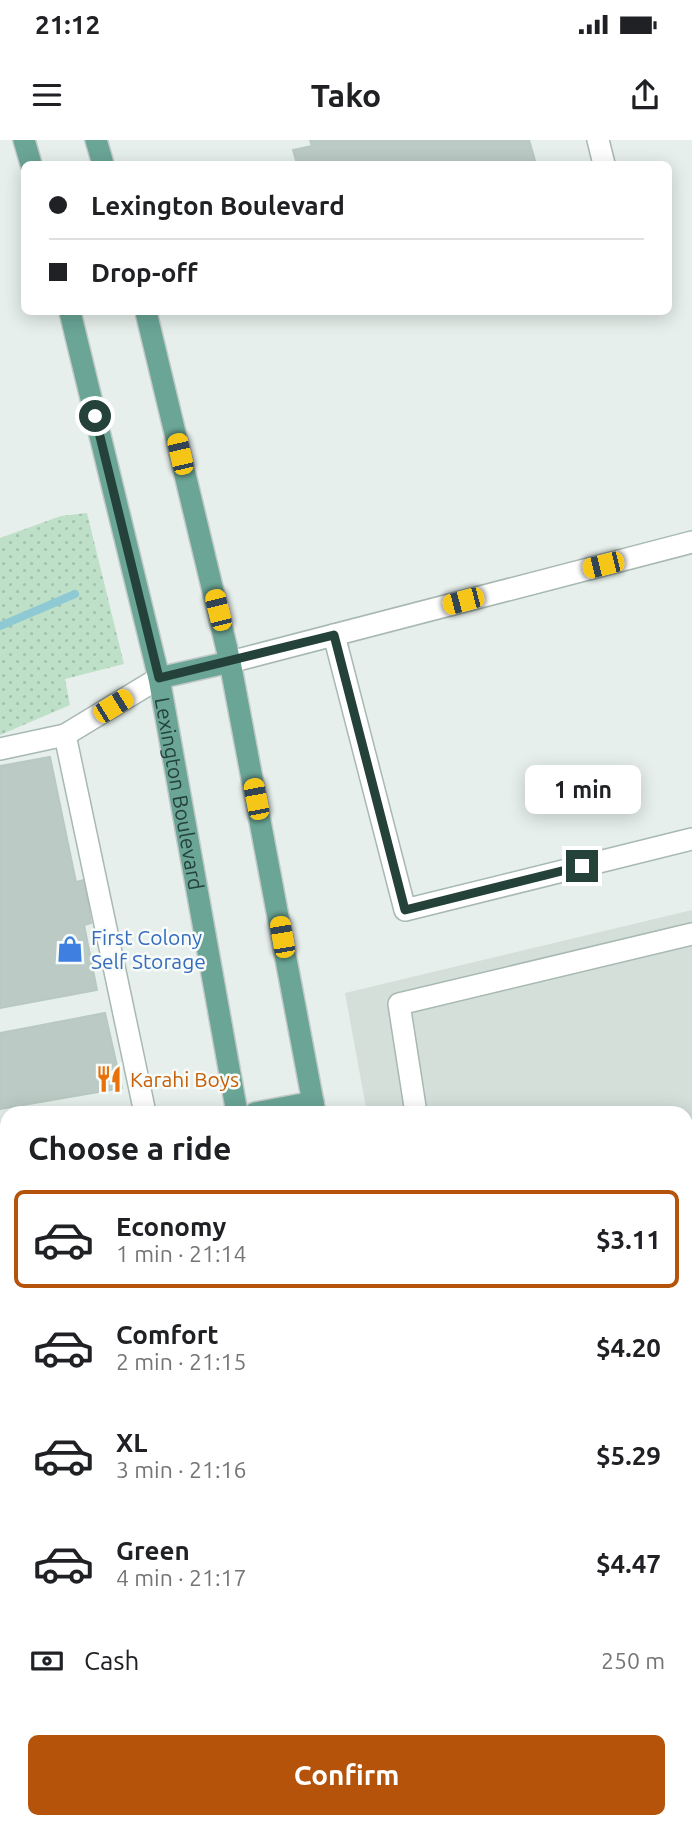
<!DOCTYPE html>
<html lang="en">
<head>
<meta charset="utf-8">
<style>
  :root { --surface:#fff; --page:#f2f2f2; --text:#202124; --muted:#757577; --line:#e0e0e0; --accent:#b45309 }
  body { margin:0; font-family:Ubuntu,sans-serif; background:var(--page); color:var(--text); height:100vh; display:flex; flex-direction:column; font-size:26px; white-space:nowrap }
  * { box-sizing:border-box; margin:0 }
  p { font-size:23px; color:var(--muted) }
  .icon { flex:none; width:38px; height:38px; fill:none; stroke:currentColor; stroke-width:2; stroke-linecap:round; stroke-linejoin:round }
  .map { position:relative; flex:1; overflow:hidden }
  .drawer { position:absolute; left:0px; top:966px; width:693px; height:723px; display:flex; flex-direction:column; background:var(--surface); border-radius:21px 21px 0 0; box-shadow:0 4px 18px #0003 }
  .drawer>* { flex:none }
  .banner { position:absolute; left:21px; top:21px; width:651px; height:154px; border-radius:10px; box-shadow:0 4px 18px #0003; display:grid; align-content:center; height:154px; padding:0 28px; background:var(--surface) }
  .end { position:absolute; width:32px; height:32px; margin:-16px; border:9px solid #24423a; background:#fff; box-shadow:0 0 0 4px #fff }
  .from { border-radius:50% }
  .bubble { position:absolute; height:49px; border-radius:10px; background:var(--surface); box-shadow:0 4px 18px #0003; font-size:23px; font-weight:600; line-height:49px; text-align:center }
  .car { position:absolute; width:21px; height:42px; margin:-21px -10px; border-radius:9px; box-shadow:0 0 5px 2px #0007; background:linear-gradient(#f5c518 24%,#345 0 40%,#f5c518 0 76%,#345 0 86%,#f5c518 0) }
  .banner b { display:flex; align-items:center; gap:24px; height:66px; font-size:26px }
  .banner b+b { border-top:2px solid var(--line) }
  .banner i { width:18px; height:18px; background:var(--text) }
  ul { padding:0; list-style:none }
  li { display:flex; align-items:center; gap:21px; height:98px; margin:0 14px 10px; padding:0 14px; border:4px solid transparent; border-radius:10px }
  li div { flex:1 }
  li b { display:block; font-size:26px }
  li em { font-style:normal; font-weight:600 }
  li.selected { border-color:var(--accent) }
  li>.icon { width:63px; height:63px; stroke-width:1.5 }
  h2 { padding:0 28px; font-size:32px; line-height:84px }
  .pay { display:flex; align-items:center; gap:18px; height:77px; padding:0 28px; font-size:26px }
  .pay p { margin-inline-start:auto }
  .action { display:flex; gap:14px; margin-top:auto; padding:14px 28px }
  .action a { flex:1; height:80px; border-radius:10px; background:var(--accent); color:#fff; font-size:28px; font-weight:600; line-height:80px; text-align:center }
  .status { display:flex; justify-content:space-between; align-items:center; height:49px; padding:0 35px; background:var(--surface); direction:ltr }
  .status svg { height:19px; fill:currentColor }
  header { display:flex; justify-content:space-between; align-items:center; height:91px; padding:0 28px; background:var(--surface); font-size:32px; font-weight:600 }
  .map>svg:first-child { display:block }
</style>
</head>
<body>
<div class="status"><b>21:12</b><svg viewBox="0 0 49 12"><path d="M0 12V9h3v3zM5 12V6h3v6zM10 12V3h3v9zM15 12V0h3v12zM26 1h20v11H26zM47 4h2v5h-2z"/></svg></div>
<header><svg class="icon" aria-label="menu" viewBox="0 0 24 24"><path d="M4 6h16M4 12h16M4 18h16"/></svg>Tako<svg class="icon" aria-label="share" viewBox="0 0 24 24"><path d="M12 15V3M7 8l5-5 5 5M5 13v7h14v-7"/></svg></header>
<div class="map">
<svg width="692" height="1688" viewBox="0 0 692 1688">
  <defs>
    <pattern id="grass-dots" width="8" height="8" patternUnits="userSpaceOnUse" patternTransform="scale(1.75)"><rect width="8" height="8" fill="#bfe0c8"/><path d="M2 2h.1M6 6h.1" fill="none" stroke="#a4c1ad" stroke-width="1.8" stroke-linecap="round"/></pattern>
  </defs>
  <rect width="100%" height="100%" fill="#e6efeb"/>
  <polygon fill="#d4dfda" points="692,770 692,1688 476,1688 475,1682 686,1682 686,973 367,973 345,853"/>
  <polygon fill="url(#grass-dots)" points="87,373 124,524 65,539 70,565 0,595 0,398 61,376"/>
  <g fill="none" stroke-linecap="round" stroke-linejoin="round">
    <polyline stroke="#8ec9d4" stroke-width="8" points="0,486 75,454"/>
  </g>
  <g fill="#bbcac4" stroke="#b8c9c2" stroke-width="2">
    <polygon points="310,0 529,0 536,24 297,24 293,10 312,6"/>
    <polygon points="50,617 76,742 84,740 91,783 84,785 97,850 0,868 0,626"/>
    <polygon points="105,873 122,948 0,969 0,893"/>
    <polygon points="0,1075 7,1114 7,1275 0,1277"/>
    <polygon points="7,1313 7,1433 0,1435 0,1314"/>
    <polygon points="191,1682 208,1682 220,1688 166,1688 178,1683 190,1685"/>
  </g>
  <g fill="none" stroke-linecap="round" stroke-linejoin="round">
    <defs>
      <g id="minor">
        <polyline points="598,0 604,24"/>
        <polyline points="334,495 405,770 692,699"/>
        <polyline points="230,522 692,402"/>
        <polyline points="65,595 145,973"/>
        <polyline points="0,609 65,595 159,538"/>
        <polyline points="416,973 399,864 692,794"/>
        <polyline points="0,1013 7,1012"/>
        <polyline points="686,1031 692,1019"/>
        <polyline points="686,1199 692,1201"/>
        <polyline points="0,1291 7,1290"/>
        <polyline points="692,1324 687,1330 692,1352"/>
        <polyline points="0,1450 7,1449"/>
        <polyline points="686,1585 692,1584"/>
        <polyline points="603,1688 605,1682"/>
      </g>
      <g id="major">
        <polyline points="24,0 31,24"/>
        <polyline points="96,0 103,24"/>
        <path id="s1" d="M70,172L159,538L237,973"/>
        <polyline points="146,172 230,522 315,973"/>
        <polyline points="159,538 230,522"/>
        <polyline points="255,973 313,962"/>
        <polyline points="0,1524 7,1522"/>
        <polyline points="0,1576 7,1574"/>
        <polyline points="380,1682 381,1688"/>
        <polyline points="445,1682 446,1688"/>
      </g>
    </defs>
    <use href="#minor" stroke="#a8b8b2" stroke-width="24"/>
    <use href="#major" stroke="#c2cac8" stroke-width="24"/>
    <use href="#minor" stroke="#fff" stroke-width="21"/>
    <use href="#major" stroke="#6aa596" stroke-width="21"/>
  </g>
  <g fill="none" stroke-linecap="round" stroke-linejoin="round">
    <polyline stroke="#24423a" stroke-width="9" points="95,276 159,538 334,495 405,770 582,726"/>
  </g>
  <defs>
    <symbol id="shop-bare" viewBox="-9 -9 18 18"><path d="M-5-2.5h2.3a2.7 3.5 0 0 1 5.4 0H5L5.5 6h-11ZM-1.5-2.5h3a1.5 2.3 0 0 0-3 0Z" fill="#3f7fe0" stroke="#f7fbf9" stroke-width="2.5" paint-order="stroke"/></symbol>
    <symbol id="restaurant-bare" viewBox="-9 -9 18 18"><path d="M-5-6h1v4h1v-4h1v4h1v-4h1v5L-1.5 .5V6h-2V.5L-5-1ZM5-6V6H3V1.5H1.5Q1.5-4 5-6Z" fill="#e8710a" stroke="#f7fbf9" stroke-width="2.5" paint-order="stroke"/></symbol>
  </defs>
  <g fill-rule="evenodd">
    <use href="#shop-bare" x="51" y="790" width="38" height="38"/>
    <use href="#restaurant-bare" x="90" y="920" width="38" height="38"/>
  </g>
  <g text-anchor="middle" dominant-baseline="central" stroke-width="5" stroke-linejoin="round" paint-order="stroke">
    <g font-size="21" fill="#24423a" stroke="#f7fbf9">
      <text stroke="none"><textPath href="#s1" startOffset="494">Lexington Boulevard</textPath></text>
    </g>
    <g font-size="21" fill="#366cbe" stroke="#f7fbf9" text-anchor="start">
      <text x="91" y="797">First Colony<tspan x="91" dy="24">Self Storage</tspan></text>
    </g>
    <g font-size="21" fill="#c56008" stroke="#f7fbf9" text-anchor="start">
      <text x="130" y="939">Karahi Boys</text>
    </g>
  </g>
</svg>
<i class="end from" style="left:95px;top:276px"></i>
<i class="end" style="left:582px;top:726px"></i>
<div class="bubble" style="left:525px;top:625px;width:116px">1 min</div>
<i class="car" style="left:180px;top:314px;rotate:347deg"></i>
<i class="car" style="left:603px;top:425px;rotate:256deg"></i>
<i class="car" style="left:463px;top:461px;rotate:255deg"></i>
<i class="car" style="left:218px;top:470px;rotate:346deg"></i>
<i class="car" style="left:113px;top:566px;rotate:58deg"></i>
<i class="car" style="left:256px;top:659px;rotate:349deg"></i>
<i class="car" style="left:282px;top:797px;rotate:350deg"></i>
<div class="banner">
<b><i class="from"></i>Lexington Boulevard</b>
<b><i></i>Drop-off</b>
</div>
<section class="drawer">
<h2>Choose a ride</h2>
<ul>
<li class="selected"><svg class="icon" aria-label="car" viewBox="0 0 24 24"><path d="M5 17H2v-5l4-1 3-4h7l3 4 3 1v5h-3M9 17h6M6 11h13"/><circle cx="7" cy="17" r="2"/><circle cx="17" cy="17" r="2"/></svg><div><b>Economy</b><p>1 min · 21:14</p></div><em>$3.11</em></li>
<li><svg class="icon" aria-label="car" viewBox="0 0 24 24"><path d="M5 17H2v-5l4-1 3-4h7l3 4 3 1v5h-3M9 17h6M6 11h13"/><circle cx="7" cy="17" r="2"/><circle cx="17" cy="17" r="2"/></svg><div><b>Comfort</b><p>2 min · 21:15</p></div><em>$4.20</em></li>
<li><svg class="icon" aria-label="car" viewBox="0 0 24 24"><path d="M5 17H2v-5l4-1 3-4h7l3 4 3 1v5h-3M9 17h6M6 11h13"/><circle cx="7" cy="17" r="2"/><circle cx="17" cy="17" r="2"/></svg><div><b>XL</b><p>3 min · 21:16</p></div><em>$5.29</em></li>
<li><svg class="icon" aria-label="car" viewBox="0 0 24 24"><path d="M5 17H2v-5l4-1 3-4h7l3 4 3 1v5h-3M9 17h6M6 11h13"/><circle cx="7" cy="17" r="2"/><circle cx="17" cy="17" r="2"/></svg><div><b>Green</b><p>4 min · 21:17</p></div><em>$4.47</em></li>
</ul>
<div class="pay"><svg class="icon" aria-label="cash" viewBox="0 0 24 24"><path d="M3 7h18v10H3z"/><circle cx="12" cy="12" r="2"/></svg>Cash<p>250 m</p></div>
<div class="action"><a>Confirm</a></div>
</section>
</div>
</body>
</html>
